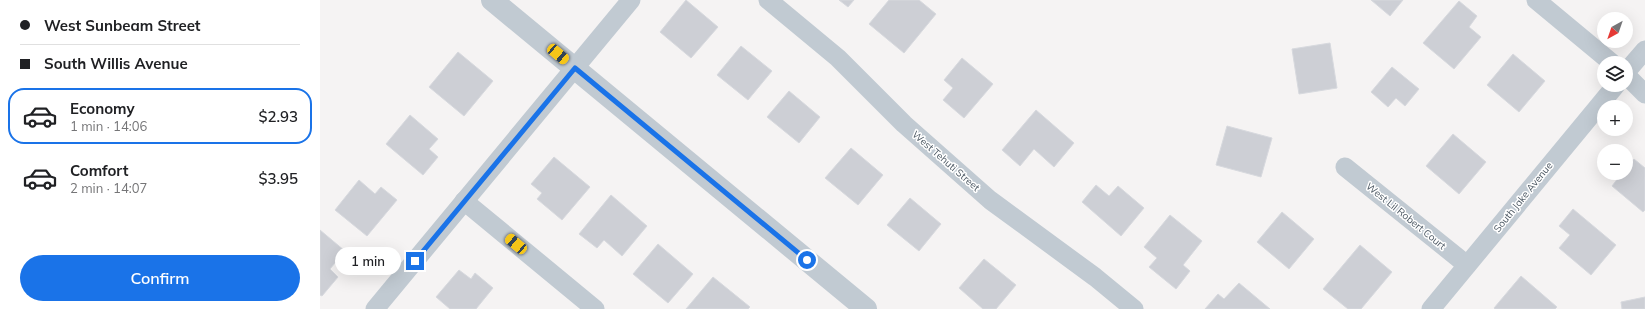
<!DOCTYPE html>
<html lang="en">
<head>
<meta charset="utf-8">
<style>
  :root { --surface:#fff; --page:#f2f2f2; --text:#202124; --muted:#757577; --line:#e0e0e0; --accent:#1a73e8 }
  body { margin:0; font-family:Mulish,sans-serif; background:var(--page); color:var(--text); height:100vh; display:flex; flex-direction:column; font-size:15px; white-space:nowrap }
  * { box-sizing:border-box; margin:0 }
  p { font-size:13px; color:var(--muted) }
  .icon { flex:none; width:22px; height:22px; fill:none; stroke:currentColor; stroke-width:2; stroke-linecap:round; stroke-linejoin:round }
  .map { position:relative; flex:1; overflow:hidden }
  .panel { display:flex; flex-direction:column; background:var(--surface); width:320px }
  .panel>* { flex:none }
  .top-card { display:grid; align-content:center; height:88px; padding:0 20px; background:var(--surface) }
  .needle { width:26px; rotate:220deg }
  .fabs { position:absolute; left:1277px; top:12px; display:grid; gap:8px }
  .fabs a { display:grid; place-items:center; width:36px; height:36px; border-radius:50%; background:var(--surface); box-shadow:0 4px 16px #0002; font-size:20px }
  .end { position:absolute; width:18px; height:18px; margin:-9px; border:5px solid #1a73e8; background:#fff; box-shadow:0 0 0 2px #fff }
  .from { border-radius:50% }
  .bubble { position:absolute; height:28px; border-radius:14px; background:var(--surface); box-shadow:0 4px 16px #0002; font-size:13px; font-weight:600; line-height:28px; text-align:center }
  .car { position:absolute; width:12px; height:24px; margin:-12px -6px; border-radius:5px; box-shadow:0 0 3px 1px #0007; background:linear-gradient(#f5c518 24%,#345 0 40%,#f5c518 0 76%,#345 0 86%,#f5c518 0) }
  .top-card b { display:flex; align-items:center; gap:14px; height:38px; font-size:15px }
  .top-card b+b { border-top:1px solid var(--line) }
  .top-card i { width:10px; height:10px; background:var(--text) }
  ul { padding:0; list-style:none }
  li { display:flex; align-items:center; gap:12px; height:56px; margin:0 8px 6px; padding:0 12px; border:2px solid transparent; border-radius:16px }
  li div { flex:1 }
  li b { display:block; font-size:15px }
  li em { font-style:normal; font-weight:600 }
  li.current { border-color:var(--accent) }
  li>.icon { width:36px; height:36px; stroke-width:1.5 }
  .button { display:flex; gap:8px; margin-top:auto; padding:8px 20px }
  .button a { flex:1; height:46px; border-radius:24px; background:var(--accent); color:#fff; font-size:16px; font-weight:600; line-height:46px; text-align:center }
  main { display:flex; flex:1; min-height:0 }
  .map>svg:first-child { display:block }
</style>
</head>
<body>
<main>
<section class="panel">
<div class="top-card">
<b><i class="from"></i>West Sunbeam Street</b>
<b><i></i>South Willis Avenue</b>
</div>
<ul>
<li class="current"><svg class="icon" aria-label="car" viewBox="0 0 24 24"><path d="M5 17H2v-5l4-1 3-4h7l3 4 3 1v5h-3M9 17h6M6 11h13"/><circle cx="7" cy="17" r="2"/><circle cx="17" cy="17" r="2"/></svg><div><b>Economy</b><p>1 min · 14:06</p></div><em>$2.93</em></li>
<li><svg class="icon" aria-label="car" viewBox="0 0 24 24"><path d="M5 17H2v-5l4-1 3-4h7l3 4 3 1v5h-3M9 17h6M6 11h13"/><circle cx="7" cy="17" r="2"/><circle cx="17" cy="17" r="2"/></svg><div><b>Comfort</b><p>2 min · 14:07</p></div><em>$3.95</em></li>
</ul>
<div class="button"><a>Confirm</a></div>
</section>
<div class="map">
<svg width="1325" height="309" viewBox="0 0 1325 309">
  <rect width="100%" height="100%" fill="#f5f3f3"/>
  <g fill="#cdcfd5" stroke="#d7d9de">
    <polygon points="366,0 398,27 371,58 340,32"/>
    <polygon points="519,0 534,0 528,7"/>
    <polygon points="569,0 599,0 616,14 584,53 549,24"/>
    <polygon points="1051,0 1083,0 1070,16"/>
    <polygon points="1139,1 1157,16 1149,27 1161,37 1134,69 1103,43"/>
    <polygon points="1010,43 1017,88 979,94 972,49"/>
    <polygon points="421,46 452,71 428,100 397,75"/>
    <polygon points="138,52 173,81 144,116 109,87"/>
    <polygon points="1193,54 1225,81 1199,112 1167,85"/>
    <polygon points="642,58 673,84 644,118 623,100 633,88 624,80"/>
    <polygon points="1072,67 1099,89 1085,106 1076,98 1068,107 1051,92"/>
    <polygon points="469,91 500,117 479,143 447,117"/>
    <polygon points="716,110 754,143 734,167 714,149 700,166 682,150"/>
    <polygon points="90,115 118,139 109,149 118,157 103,175 66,144"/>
    <polygon points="907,126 952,138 941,177 896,165"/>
    <polygon points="1133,134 1166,162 1139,194 1106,166"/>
    <polygon points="531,148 563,175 538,205 505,178"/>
    <polygon points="234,157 270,187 242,220 217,199 222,193 211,184"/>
    <polygon points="1314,159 1325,168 1325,210 1323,212 1292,186 1302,173 1306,173 1306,169"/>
    <polygon points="39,180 55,194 61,187 77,200 47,236 15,210"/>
    <polygon points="776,185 789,196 798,186 824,208 801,236 762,202"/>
    <polygon points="291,195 327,226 302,256 284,240 277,248 259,234"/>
    <polygon points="590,198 621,224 599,251 567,225"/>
    <polygon points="1253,209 1296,245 1271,275 1239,248 1250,235 1239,226"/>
    <polygon points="962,212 994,239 969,269 937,242"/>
    <polygon points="850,215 882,241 863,265 870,271 856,289 829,267 837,258 824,247"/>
    <polygon points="0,230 25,251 10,269 18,277 2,296 0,295"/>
    <polygon points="338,244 373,274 348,303 313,274"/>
    <polygon points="1040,245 1072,272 1041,309 1028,309 1003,289"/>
    <polygon points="664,259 696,285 676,309 663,309 639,288"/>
    <polygon points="139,270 151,279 155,273 173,288 156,309 130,309 116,297"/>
    <polygon points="1201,276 1237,307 1235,309 1175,309 1174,308"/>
    <polygon points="393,277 430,307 428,309 366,309"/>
    <polygon points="919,283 950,309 885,309 898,294 904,299"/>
    <polygon points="1325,297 1325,309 1302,309 1301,302"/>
  </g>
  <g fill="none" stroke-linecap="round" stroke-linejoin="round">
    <g stroke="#c1cad2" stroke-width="19">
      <polyline points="448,0 518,58 584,124 670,200 775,277 814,309"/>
      <polyline points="1216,0 1292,63"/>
      <polyline points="1306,72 1325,50"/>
      <polyline points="1306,75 1325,94"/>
      <polyline points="1025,167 1147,265"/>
      <polyline points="144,201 275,309"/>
      <polyline points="55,309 311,0"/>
      <polyline points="1111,309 1296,85"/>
    </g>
    <polyline stroke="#c1cad2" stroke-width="22" points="172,0 546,309"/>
  </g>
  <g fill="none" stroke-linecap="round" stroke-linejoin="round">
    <polyline stroke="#1a73e8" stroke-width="5" points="95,261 255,68 487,260"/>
  </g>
  <g text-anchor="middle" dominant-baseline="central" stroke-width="3" stroke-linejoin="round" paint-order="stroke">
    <g font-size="10" fill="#4a5661" stroke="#fff">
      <text transform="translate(626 161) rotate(41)">West Tehuti Street</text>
      <text transform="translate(1203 197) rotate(-51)">South Jake Avenue</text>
      <text transform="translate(1086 216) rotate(39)">West Lil Robert Court</text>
    </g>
  </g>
</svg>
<div class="fabs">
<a><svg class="needle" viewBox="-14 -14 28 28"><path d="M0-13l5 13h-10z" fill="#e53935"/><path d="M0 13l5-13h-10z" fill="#757577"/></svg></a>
<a><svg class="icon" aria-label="layers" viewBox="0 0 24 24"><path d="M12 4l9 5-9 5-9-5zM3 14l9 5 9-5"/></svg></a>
<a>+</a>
<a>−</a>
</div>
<i class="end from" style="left:487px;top:260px"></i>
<i class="end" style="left:95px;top:261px"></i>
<div class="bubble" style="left:15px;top:247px;width:66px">1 min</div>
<i class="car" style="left:238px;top:54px;rotate:130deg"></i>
<i class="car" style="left:196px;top:244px;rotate:310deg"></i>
</div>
</main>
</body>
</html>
